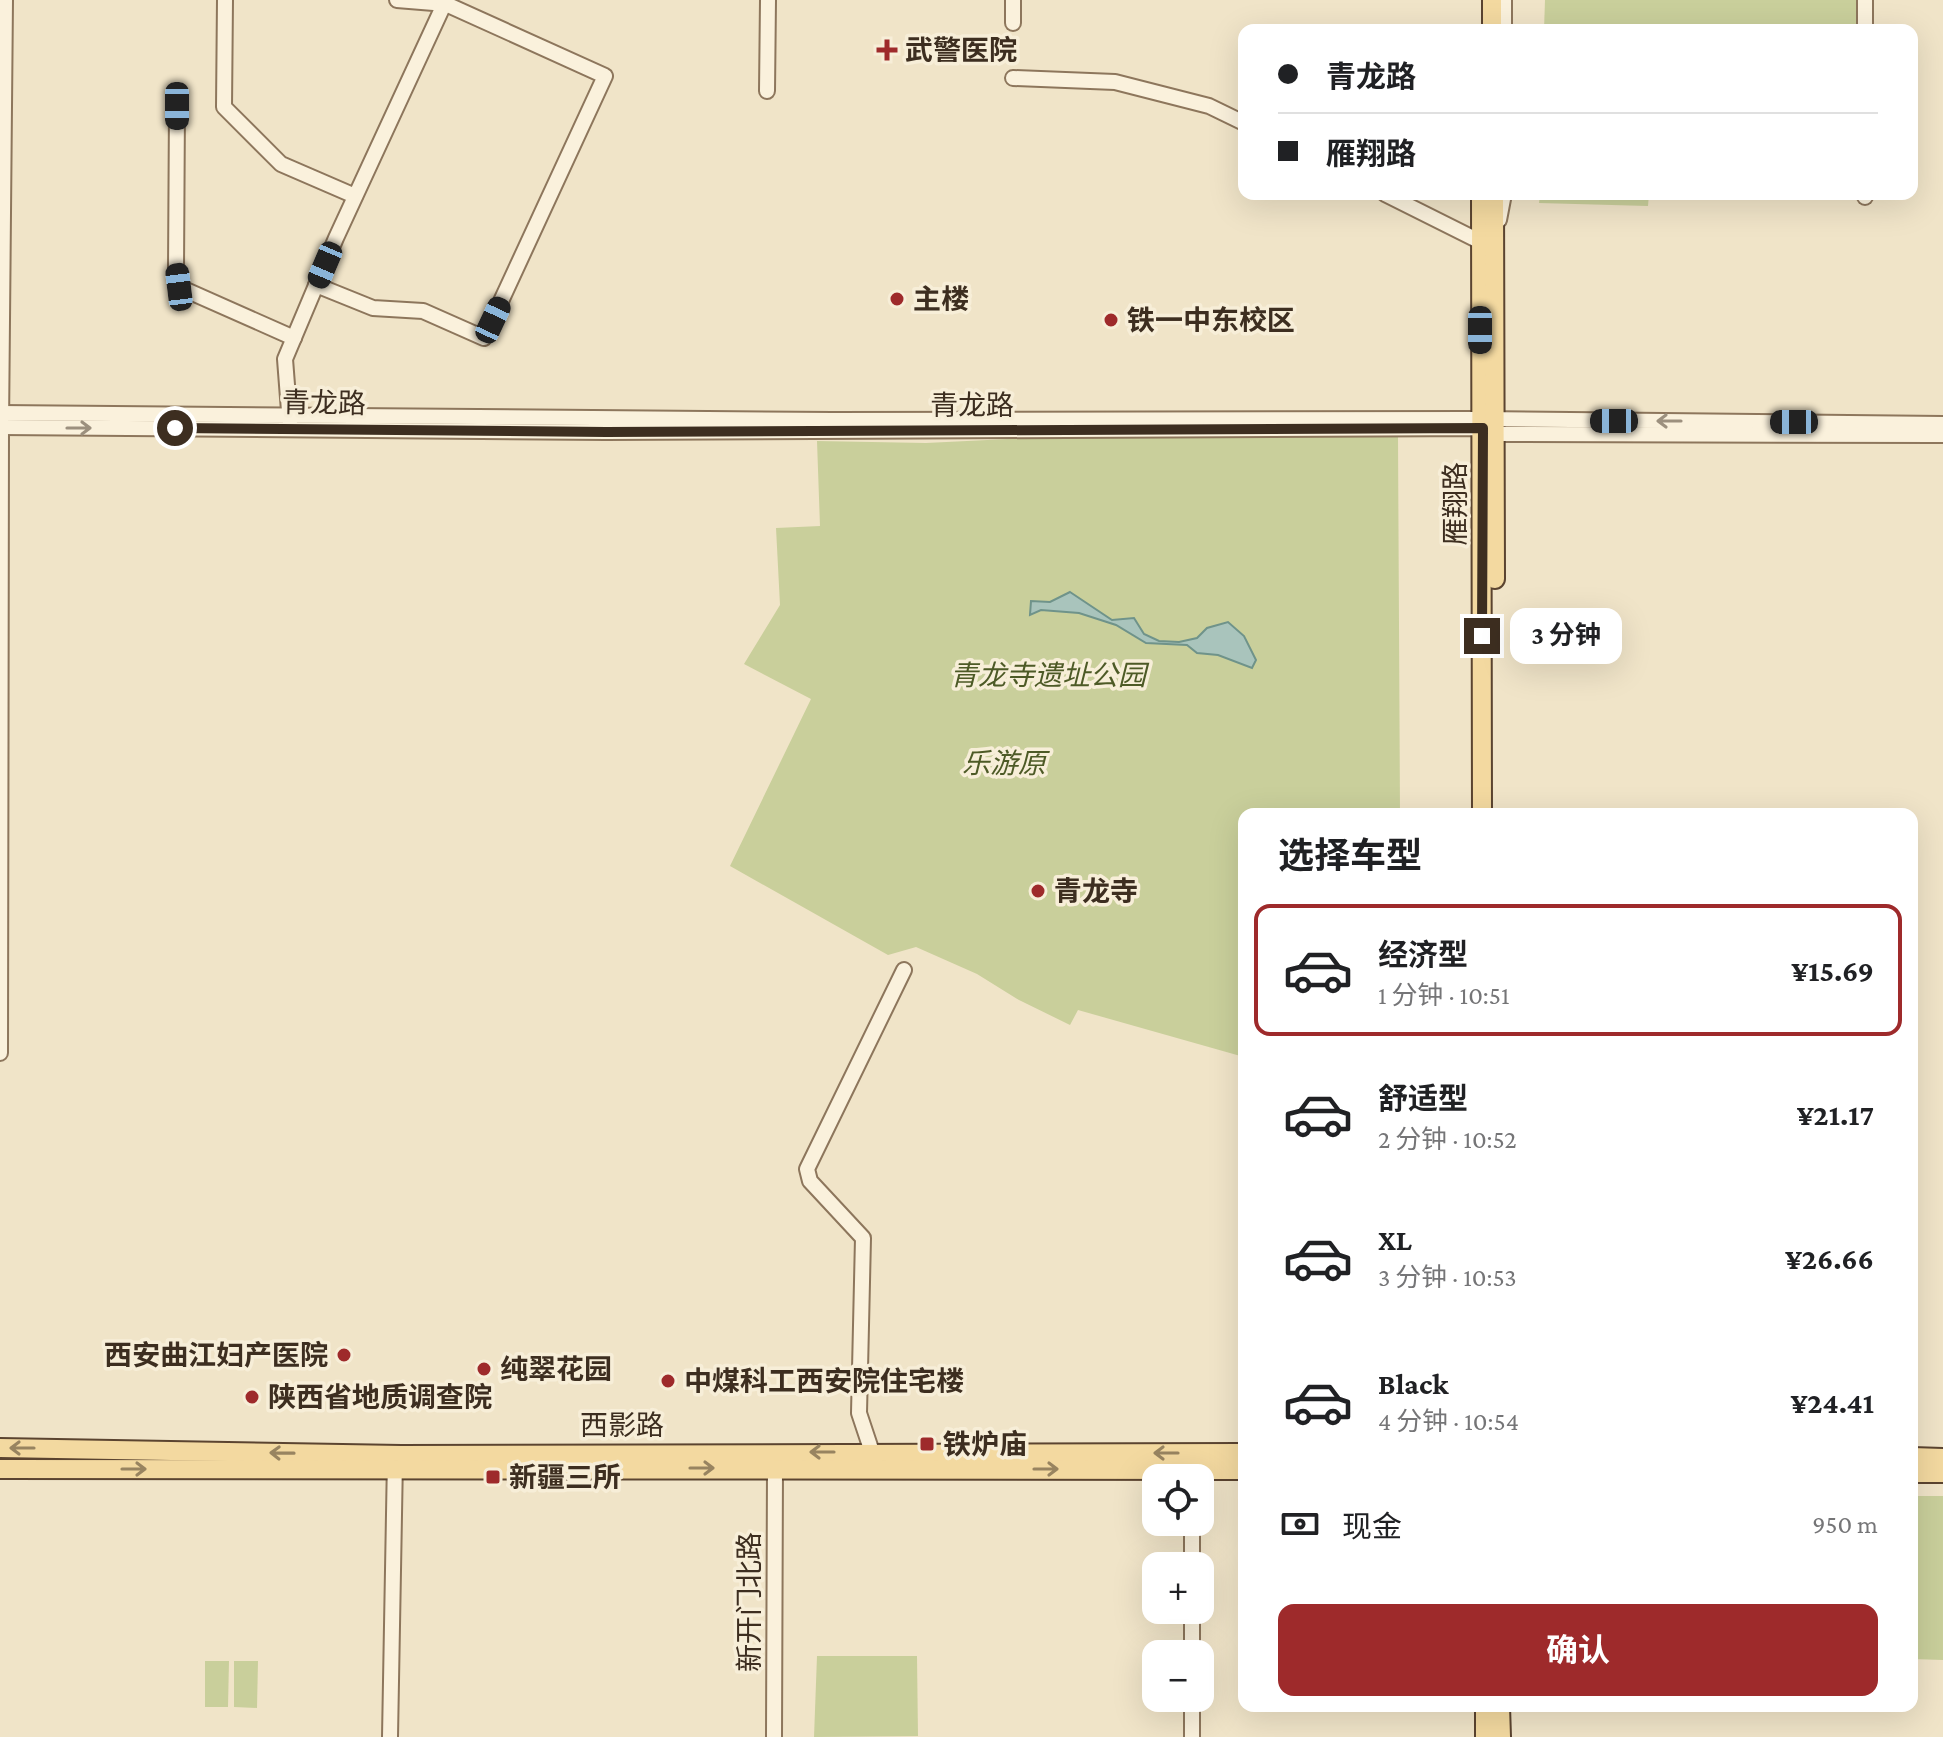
<!DOCTYPE html>
<html lang="zh">
<head>
<meta charset="utf-8">
<style>
  :root { --surface:#fff; --page:#f6f6f6; --text:#202124; --muted:#757577; --line:#e0e0e0; --accent:#9e2a2b }
  body { margin:0; font-family:"Crimson Pro","Noto Sans SC",serif; background:var(--page); color:var(--text); height:100vh; display:flex; flex-direction:column; font-size:30px; white-space:nowrap }
  * { box-sizing:border-box; margin:0 }
  p { font-size:26px; color:var(--muted) }
  .icon { flex:none; width:44px; height:44px; fill:none; stroke:currentColor; stroke-width:2; stroke-linecap:round; stroke-linejoin:round }
  .map { position:relative; flex:1; overflow:hidden }
  .details { position:absolute; left:1238px; top:808px; width:680px; height:904px; display:flex; flex-direction:column; background:var(--surface); border-radius:16px; box-shadow:0 8px 32px #0002 }
  .details>* { flex:none }
  .guide { position:absolute; left:1238px; top:24px; width:680px; height:176px; border-radius:16px; box-shadow:0 8px 32px #0002; display:grid; align-content:center; height:176px; padding:0 40px; background:var(--surface) }
  .controls { position:absolute; left:1142px; top:1464px; display:grid; gap:16px }
  .controls a { display:grid; place-items:center; width:72px; height:72px; border-radius:16px; background:var(--surface); box-shadow:0 8px 32px #0002; font-size:40px }
  .end { position:absolute; width:36px; height:36px; margin:-18px; border:10px solid #3d2e20; background:#fff; box-shadow:0 0 0 4px #fff }
  .from { border-radius:50% }
  .bubble { position:absolute; height:56px; border-radius:16px; background:var(--surface); box-shadow:0 8px 32px #0002; font-size:26px; font-weight:700; line-height:56px; text-align:center }
  .car { position:absolute; width:24px; height:48px; margin:-24px -12px; border-radius:10px; box-shadow:0 0 6px 2px #0007; background:linear-gradient(#222 24%,#8ab4d8 0 40%,#222 0 76%,#8ab4d8 0 86%,#222 0) }
  .guide b { display:flex; align-items:center; gap:28px; height:76px; font-size:30px }
  .guide b+b { border-top:2px solid var(--line) }
  .guide i { width:20px; height:20px; background:var(--text) }
  ul { padding:0; list-style:none }
  li { display:flex; align-items:center; gap:24px; height:132px; margin:0 16px 12px; padding:0 24px; border:4px solid transparent; border-radius:16px }
  li div { flex:1 }
  li b { display:block; font-size:30px }
  li em { font-style:normal; font-weight:700 }
  li.active { border-color:var(--accent) }
  li>.icon { width:72px; height:72px; stroke-width:1.5 }
  h2 { padding:0 40px; font-size:36px; line-height:96px }
  .pay { display:flex; align-items:center; gap:20px; height:88px; padding:0 40px; font-size:30px }
  .pay p { margin-inline-start:auto }
  .button { display:flex; gap:16px; margin-top:auto; padding:16px 40px }
  .button a { flex:1; height:92px; border-radius:16px; background:var(--accent); color:#fff; font-size:32px; font-weight:700; line-height:92px; text-align:center }
  .map>svg:first-child { display:block }
</style>
</head>
<body>
<div class="map">
<svg width="1943" height="1737" viewBox="0 0 1943 1737">
  <rect width="100%" height="100%" fill="#f0e4c8"/>
  <g fill="#c9cf9b">
    <polygon points="1545,0 1856,0 1856,30 1544,30"/>
    <polygon points="1540,194 1649,194 1648,206 1539,203"/>
    <polygon points="1127,433 1398,437 1400,814 1244,814 1244,1057 1078,1010 1070,1025 1019,1000 977,974 916,947 888,955 730,866 811,699 744,664 780,605 776,528 820,526 817,441 926,443"/>
    <polygon points="1912,1496 1943,1496 1943,1660 1912,1659"/>
    <polygon points="817,1656 917,1656 918,1736 814,1737"/>
    <polygon points="205,1661 229,1661 228,1707 205,1707"/>
    <polygon points="234,1661 258,1661 257,1708 234,1707"/>
  </g>
  <polygon fill="#a9c4bc" stroke="#6f938a" stroke-width="2" points="1070,592 1112,620 1134,618 1144,634 1159,641 1179,642 1197,638 1207,628 1228,622 1244,636 1256,660 1252,668 1218,655 1197,653 1187,645 1146,643 1116,625 1079,613 1041,610 1030,615 1031,601 1050,602"/>
  <g fill="none" stroke-linecap="round" stroke-linejoin="round">
    <defs>
      <g id="minor">
        <polyline points="225,0 224,107 281,164 355,196"/>
        <polyline points="1504,0 1504,30"/>
        <polyline points="1013,23 1013,0"/>
        <polyline points="1865,30 1865,0"/>
        <polyline points="1013,78 1115,82 1209,106 1244,123"/>
        <polyline points="767,91 768,0"/>
        <polyline points="177,106 176,269 179,287 294,338"/>
        <polyline points="1385,194 1481,242"/>
        <polyline points="1865,197 1865,194"/>
        <polyline points="1499,220 1504,194"/>
        <polyline points="316,285 373,308 423,311 484,338 605,76 446,4 397,0"/>
        <polyline points="0,413 832,420 1480,419 1943,424"/>
        <polyline points="290,424 285,359 336,238 446,0"/>
        <polyline points="0,427 606,432 1483,428 1496,434 1943,435"/>
        <polyline points="0,1053 1,427 5,0"/>
        <polyline points="872,1452 859,1413 863,1238 810,1181 807,1169 904,970"/>
        <polyline points="1192,1522 1192,1566"/>
        <polyline points="1192,1610 1192,1654"/>
        <polyline points="1192,1698 1192,1737"/>
        <polyline points="390,1737 395,1459"/>
        <polyline points="774,1737 775,1468"/>
      </g>
      <g id="major">
        <polyline points="1492,0 1492,30"/>
        <polyline points="1481,194 1482,814"/>
        <polyline points="1494,194 1495,579"/>
        <polyline points="0,1448 401,1455 1244,1453"/>
        <polyline points="1912,1457 1943,1458"/>
        <polyline points="0,1469 1244,1470"/>
        <polyline points="1912,1473 1943,1473"/>
        <polyline points="1500,1706 1501,1737"/>
        <polyline points="1485,1737 1485,1706"/>
      </g>
    </defs>
    <use href="#minor" stroke="#8d765c" stroke-width="18"/>
    <use href="#major" stroke="#5b4430" stroke-width="22"/>
    <use href="#minor" stroke="#faf1dc" stroke-width="14"/>
    <use href="#major" stroke="#f3d9a0" stroke-width="18"/>
  </g>
  <defs><path id="oneway-shaft" d="M-6 0H5M1.5-3L5.5 0L1.5 3" fill="none" stroke-width="1.6" stroke-linecap="round" stroke-linejoin="round" transform="scale(2)"/></defs>
  <g stroke="#9c907e">
    <use href="#oneway-shaft" transform="translate(1669 421) rotate(-180)"/>
    <use href="#oneway-shaft" transform="translate(79 428)"/>
  </g>
  <g stroke="#988460">
    <use href="#oneway-shaft" transform="translate(22 1448) rotate(-180)"/>
    <use href="#oneway-shaft" transform="translate(822 1452) rotate(-180)"/>
    <use href="#oneway-shaft" transform="translate(282 1453) rotate(-179)"/>
    <use href="#oneway-shaft" transform="translate(1166 1453) rotate(-180)"/>
    <use href="#oneway-shaft" transform="translate(702 1468)"/>
    <use href="#oneway-shaft" transform="translate(134 1469)"/>
    <use href="#oneway-shaft" transform="translate(1046 1469)"/>
  </g>
  <g fill="none" stroke-linecap="round" stroke-linejoin="round">
    <polyline stroke="#3d2e20" stroke-width="10" points="175,428 606,432 1483,428 1482,636"/>
  </g>
  <g fill="#9e2a2b" stroke="#f7eed8" stroke-width="3">
    <path d="M883 38h8v8h8v8h-8v8h-8v-8h-8v-8h8z"/>
    <circle cx="897" cy="299" r="8"/>
    <circle cx="1111" cy="320" r="8"/>
    <circle cx="1038" cy="891" r="8"/>
    <circle cx="344" cy="1355" r="8"/>
    <circle cx="484" cy="1369" r="8"/>
    <circle cx="668" cy="1381" r="8"/>
    <circle cx="252" cy="1397" r="8"/>
    <rect x="919" y="1436" width="16" height="16" rx="4"/>
    <rect x="485" y="1469" width="16" height="16" rx="4"/>
  </g>
  <g text-anchor="middle" dominant-baseline="central" stroke-width="7" stroke-linejoin="round" paint-order="stroke">
    <g font-size="28" font-weight="bold" fill="#3d2e20" stroke="#f7eed8" text-anchor="start">
      <text x="905" y="50">武警医院</text>
      <text x="913" y="299">主楼</text>
      <text x="1127" y="320">铁一中东校区</text>
      <text x="1054" y="891">青龙寺</text>
      <text x="328" y="1355" text-anchor="end">西安曲江妇产医院</text>
      <text x="500" y="1369">纯翠花园</text>
      <text x="684" y="1381">中煤科工西安院住宅楼</text>
      <text x="268" y="1397">陕西省地质调查院</text>
      <text x="943" y="1444">铁炉庙</text>
      <text x="509" y="1477">新疆三所</text>
    </g>
    <g font-size="28" fill="#3d2e20" stroke="#f7eed8">
      <text transform="translate(324 403) rotate(1)">青龙路</text>
      <text x="972" y="405">青龙路</text>
      <text transform="translate(1455 504) rotate(-90)">雁翔路</text>
      <text x="622" y="1425">西影路</text>
      <text transform="translate(749 1602) rotate(-90)">新开门北路</text>
    </g>
    <g font-size="28" font-style="italic" fill="#4d5a26" stroke="#f7eed8">
      <text x="1048" y="675">青龙寺遗址公园</text>
      <text x="1004" y="763">乐游原</text>
    </g>
  </g>
</svg>
<div class="controls">
<a><svg class="icon" aria-label="locate" viewBox="0 0 24 24"><circle cx="12" cy="12" r="6"/><path d="M12 2v4M12 18v4M2 12h4M18 12h4"/></svg></a>
<a>+</a>
<a>−</a>
</div>
<i class="end from" style="left:175px;top:428px"></i>
<i class="end" style="left:1482px;top:636px"></i>
<div class="bubble" style="left:1510px;top:608px;width:112px">3 分钟</div>
<i class="car" style="left:177px;top:106px;rotate:180deg"></i>
<i class="car" style="left:325px;top:265px;rotate:203deg"></i>
<i class="car" style="left:179px;top:287px;rotate:353deg"></i>
<i class="car" style="left:493px;top:320px;rotate:25deg"></i>
<i class="car" style="left:1480px;top:330px;rotate:180deg"></i>
<i class="car" style="left:1614px;top:421px;rotate:270deg"></i>
<i class="car" style="left:1794px;top:422px;rotate:270deg"></i>
<div class="guide">
<b><i class="from"></i>青龙路</b>
<b><i></i>雁翔路</b>
</div>
<section class="details">
<h2>选择车型</h2>
<ul>
<li class="active"><svg class="icon" aria-label="car" viewBox="0 0 24 24"><path d="M5 17H2v-5l4-1 3-4h7l3 4 3 1v5h-3M9 17h6M6 11h13"/><circle cx="7" cy="17" r="2"/><circle cx="17" cy="17" r="2"/></svg><div><b>经济型</b><p>1 分钟 · 10:51</p></div><em>¥15.69</em></li>
<li><svg class="icon" aria-label="car" viewBox="0 0 24 24"><path d="M5 17H2v-5l4-1 3-4h7l3 4 3 1v5h-3M9 17h6M6 11h13"/><circle cx="7" cy="17" r="2"/><circle cx="17" cy="17" r="2"/></svg><div><b>舒适型</b><p>2 分钟 · 10:52</p></div><em>¥21.17</em></li>
<li><svg class="icon" aria-label="car" viewBox="0 0 24 24"><path d="M5 17H2v-5l4-1 3-4h7l3 4 3 1v5h-3M9 17h6M6 11h13"/><circle cx="7" cy="17" r="2"/><circle cx="17" cy="17" r="2"/></svg><div><b>XL</b><p>3 分钟 · 10:53</p></div><em>¥26.66</em></li>
<li><svg class="icon" aria-label="car" viewBox="0 0 24 24"><path d="M5 17H2v-5l4-1 3-4h7l3 4 3 1v5h-3M9 17h6M6 11h13"/><circle cx="7" cy="17" r="2"/><circle cx="17" cy="17" r="2"/></svg><div><b>Black</b><p>4 分钟 · 10:54</p></div><em>¥24.41</em></li>
</ul>
<div class="pay"><svg class="icon" aria-label="cash" viewBox="0 0 24 24"><path d="M3 7h18v10H3z"/><circle cx="12" cy="12" r="2"/></svg>现金<p>950 m</p></div>
<div class="button"><a>确认</a></div>
</section>
</div>
</body>
</html>
